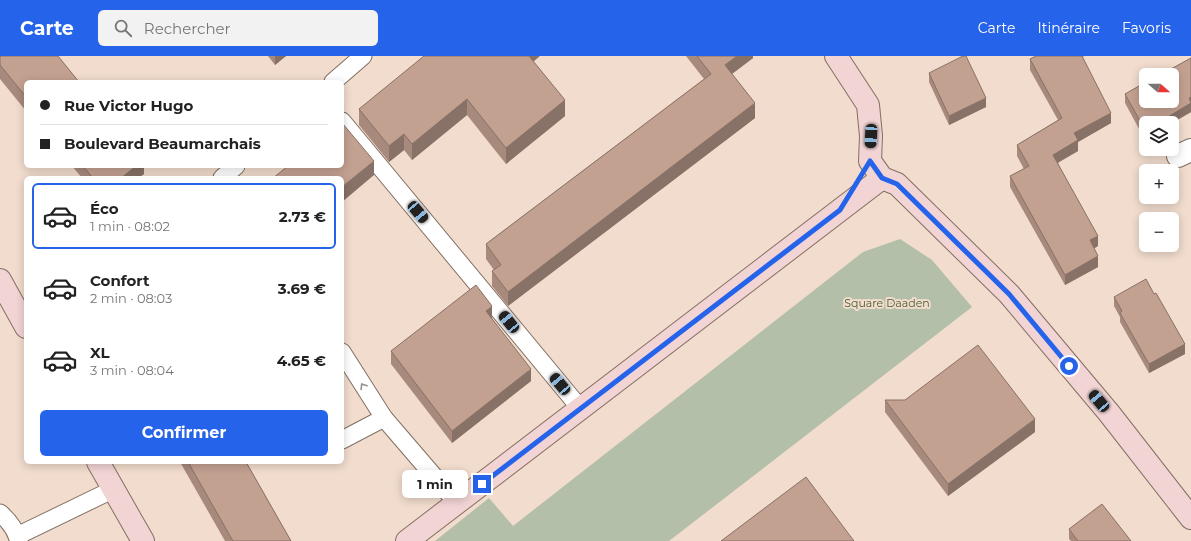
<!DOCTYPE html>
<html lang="fr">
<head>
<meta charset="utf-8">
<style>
  :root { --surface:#fff; --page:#f2f2f2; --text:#222; --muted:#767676; --line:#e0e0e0; --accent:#2563eb }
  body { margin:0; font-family:Montserrat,sans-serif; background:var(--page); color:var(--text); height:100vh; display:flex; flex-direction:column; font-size:15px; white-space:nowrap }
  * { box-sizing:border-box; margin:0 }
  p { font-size:13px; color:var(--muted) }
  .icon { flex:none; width:22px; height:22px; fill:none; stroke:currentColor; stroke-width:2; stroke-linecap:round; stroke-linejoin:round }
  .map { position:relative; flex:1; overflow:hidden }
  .drawer { position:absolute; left:24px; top:120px; width:320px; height:288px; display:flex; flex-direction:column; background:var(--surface); border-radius:6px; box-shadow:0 2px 10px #0003 }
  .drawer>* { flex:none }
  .banner { position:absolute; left:24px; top:24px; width:320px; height:88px; border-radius:6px; box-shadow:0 2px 10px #0003; display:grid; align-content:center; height:88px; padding:0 16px; background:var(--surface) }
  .needle { width:26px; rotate:110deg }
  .fabs { position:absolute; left:1139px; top:12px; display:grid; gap:8px }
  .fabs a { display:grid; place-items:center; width:40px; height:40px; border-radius:6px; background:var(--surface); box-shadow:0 2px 10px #0003; font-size:20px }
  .end { position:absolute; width:18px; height:18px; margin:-9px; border:5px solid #2563eb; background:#fff; box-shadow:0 0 0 2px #fff }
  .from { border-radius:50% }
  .bubble { position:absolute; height:28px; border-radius:6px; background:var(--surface); box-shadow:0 2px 10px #0003; font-size:13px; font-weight:700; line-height:28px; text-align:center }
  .car { position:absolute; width:12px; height:24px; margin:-12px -6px; border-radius:5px; box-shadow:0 0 3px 1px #0007; background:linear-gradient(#222 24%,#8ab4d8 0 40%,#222 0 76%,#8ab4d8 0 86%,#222 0) }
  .banner b { display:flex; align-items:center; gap:14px; height:38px; font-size:15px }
  .banner b+b { border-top:1px solid var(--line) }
  .banner i { width:10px; height:10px; background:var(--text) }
  ul { padding:7px 0 0; list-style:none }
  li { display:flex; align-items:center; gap:12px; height:66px; margin:0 8px 6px; padding:0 8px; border:2px solid transparent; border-radius:6px }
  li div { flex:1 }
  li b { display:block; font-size:15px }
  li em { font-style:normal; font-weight:700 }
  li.selected { border-color:var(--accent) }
  li>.icon { width:36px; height:36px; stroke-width:1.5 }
  .button { display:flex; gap:8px; margin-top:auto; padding:8px 16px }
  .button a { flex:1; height:46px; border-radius:6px; background:var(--accent); color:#fff; font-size:16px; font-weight:700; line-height:46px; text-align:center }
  header { display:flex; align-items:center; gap:24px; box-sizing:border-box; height:56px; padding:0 20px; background:var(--accent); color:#fff }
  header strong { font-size:19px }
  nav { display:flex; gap:22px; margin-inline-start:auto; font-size:14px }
  .search { width:280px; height:36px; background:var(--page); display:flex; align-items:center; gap:10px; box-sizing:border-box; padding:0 14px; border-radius:6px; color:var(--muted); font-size:15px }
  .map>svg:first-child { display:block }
</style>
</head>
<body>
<header>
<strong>Carte</strong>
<div class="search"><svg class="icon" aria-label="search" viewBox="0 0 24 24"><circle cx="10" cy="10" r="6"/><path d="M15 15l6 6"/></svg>Rechercher</div>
<nav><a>Carte</a><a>Itinéraire</a><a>Favoris</a></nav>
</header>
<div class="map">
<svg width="1191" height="485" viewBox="0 0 1191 485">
  <rect width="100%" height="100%" fill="#f1dccd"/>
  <polygon fill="#b3bfa8" points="900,183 932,204 972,251 669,485 435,485 489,442 513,470 863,196"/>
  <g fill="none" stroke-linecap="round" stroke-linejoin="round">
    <defs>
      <g id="lane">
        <polyline points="333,26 363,0"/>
        <polyline points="342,65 580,352"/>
        <polyline points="222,122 236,110"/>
        <polyline points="342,296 384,362 457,447"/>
        <polyline points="342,384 384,362"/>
        <path d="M0,457C8,464 16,475 19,485"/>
        <polyline points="17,480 114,433"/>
      </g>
      <polyline id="street" points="1178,100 1191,94"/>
      <g id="secondary">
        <polyline points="836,0 868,49 871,80 870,105 882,122 897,128 1009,238 1109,357 1191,462"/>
        <polyline points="0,224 26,271"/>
        <polyline points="98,406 143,485"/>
        <polyline points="407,485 882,122"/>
      </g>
    </defs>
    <use href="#lane" stroke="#827063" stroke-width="19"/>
    <use href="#street" stroke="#827063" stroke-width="24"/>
    <use href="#secondary" stroke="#827063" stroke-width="24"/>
    <use href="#lane" stroke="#fff" stroke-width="17"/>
    <use href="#street" stroke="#fff" stroke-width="22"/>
    <use href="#secondary" stroke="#f1d4d3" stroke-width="22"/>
  </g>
  <g fill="#a88a7d">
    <polygon points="0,0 26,26 26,55 0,23"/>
    <polygon points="268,0 286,0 275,9"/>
    <polygon points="686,0 753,0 753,2 732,18 755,62 508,250 492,230 492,215 494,214 486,203 486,188 704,23"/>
    <polygon points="1036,0 1085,0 1082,1 1111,67 1078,86 1078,95 1058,107 1098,190 1094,192 1098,211 1065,229 1010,131 1010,120 1024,113 1017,100 1017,89 1058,64 1030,14 1030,3"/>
    <polygon points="1191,2 1191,56 1172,67 1146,67 1144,82 1125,47 1125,38"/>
    <polygon points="533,5 565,60 506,108 467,59 412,104 404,94 389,106 359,69 359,53"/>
    <polygon points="929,17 986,51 949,69 929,26"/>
    <polygon points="72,110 144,110 144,118 138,122 82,122"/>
    <polygon points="1114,241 1185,298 1149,317 1120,266 1120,261 1114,250"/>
    <polygon points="492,262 531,325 452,387 391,308 391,295"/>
    <polygon points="885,344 1035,376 948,440 885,356"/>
    <polygon points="180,406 246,406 291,485 225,485"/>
    <polygon points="1069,473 1131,485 1071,485 1069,483"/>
  </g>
  <g fill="#887166">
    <polygon points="275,0 286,0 275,9"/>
    <polygon points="526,0 540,0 526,12"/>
    <polygon points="737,0 753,0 753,2 725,23 725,9"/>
    <polygon points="1191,41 1191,56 1172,67 1161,67 1161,65"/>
    <polygon points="986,42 986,51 949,69 949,60"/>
    <polygon points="467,43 467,59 412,104 412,88"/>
    <polygon points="565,44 565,60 506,108 506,92"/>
    <polygon points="755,47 755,62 508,250 508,236"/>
    <polygon points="1111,57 1111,67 1078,86 1078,95 1053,109 1053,99 1074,77"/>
    <polygon points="1160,64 1160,67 1154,67"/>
    <polygon points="1146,71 1146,80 1144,82 1144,72"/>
    <polygon points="404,78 404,94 389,106 389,90"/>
    <polygon points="374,105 374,119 342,146 342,131"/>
    <polygon points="136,110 144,110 144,118 138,122 121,122"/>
    <polygon points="1098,180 1098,190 1090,195 1090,184"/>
    <polygon points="1098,200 1098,211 1065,229 1065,219"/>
    <polygon points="492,250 492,262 486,267 486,255"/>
    <polygon points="1185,288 1185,298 1149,317 1149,308"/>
    <polygon points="531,313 531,325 452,387 452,375"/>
    <polygon points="1035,363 1035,376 948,440 948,428"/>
  </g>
  <g fill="#c3a191" stroke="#887166">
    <polygon points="0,0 58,0 79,26 26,26 26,41 0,9"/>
    <polygon points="424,0 529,0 565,44 506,92 467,43 412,88 404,78 389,90 359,53"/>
    <polygon points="697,0 737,0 725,9 755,47 508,236 492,215 501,209 486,188 711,18"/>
    <polygon points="963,0 966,0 986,42 949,60 929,17"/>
    <polygon points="1036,0 1082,0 1111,57 1074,77 1078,84 1053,99 1098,180 1090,184 1098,200 1065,219 1010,120 1029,110 1017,89 1062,62 1030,3"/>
    <polygon points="1191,2 1191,41 1189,42 1191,47 1161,65 1160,64 1154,67 1146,67 1146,71 1144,72 1125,38 1146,26 1146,45 1172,45 1172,19 1160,19"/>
    <polygon points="343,68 374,105 342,131 342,122 273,122 288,110 342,110 342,69"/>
    <polygon points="83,110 136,110 121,122 93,122"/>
    <polygon points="1146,223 1154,238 1156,237 1185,288 1149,308 1120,257 1122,255 1114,241"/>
    <polygon points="476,229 492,250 486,255 531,313 452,375 391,295"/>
    <polygon points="978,289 1035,363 948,428 885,344 905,344"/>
    <polygon points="188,406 246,406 291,485 233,485"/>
    <polygon points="806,421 854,485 721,485"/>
    <polygon points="1102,448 1131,485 1078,485 1069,473"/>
  </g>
  <defs><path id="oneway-chevron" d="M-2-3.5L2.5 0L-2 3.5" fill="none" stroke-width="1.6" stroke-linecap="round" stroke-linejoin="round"/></defs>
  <use stroke="#989492" href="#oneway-chevron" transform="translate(363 330) rotate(-122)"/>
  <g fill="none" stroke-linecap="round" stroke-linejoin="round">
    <polyline stroke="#2563eb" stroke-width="5" points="482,428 840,154 870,105 882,122 897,128 1009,238 1069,310"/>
  </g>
  <g text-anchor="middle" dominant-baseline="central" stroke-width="4" stroke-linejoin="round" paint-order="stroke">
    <g font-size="11" fill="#495f30" stroke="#f1dccd">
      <text x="887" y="247">Square Daaden</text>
    </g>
  </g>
</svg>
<div class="fabs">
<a><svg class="needle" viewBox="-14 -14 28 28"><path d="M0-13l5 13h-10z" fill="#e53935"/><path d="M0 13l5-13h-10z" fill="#767676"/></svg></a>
<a><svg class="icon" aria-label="layers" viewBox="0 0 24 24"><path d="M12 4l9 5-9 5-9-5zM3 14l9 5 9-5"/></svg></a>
<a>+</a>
<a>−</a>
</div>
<i class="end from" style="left:1069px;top:310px"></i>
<i class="end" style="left:482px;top:428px"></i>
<div class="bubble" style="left:402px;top:414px;width:66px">1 min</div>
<i class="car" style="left:871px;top:80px;rotate:183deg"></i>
<i class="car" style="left:418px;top:156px;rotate:140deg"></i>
<i class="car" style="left:509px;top:266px;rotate:321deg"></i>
<i class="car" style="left:560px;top:328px;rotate:320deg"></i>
<i class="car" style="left:1099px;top:345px;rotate:320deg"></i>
<div class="banner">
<b><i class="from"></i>Rue Victor Hugo</b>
<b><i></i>Boulevard Beaumarchais</b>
</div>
<section class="drawer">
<ul>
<li class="selected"><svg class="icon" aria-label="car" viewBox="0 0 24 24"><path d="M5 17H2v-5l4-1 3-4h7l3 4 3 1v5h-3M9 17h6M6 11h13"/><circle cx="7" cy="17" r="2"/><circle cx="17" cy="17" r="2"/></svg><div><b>Éco</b><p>1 min · 08:02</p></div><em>2.73 €</em></li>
<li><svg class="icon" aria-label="car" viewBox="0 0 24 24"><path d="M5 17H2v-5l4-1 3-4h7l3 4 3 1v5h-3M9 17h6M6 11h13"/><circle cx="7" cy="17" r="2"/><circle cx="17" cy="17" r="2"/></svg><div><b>Confort</b><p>2 min · 08:03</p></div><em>3.69 €</em></li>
<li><svg class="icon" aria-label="car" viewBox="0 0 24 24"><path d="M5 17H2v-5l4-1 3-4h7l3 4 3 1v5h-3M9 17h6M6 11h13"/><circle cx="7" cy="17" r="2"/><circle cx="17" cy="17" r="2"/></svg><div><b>XL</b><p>3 min · 08:04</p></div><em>4.65 €</em></li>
</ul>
<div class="button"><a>Confirmer</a></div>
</section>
</div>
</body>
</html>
